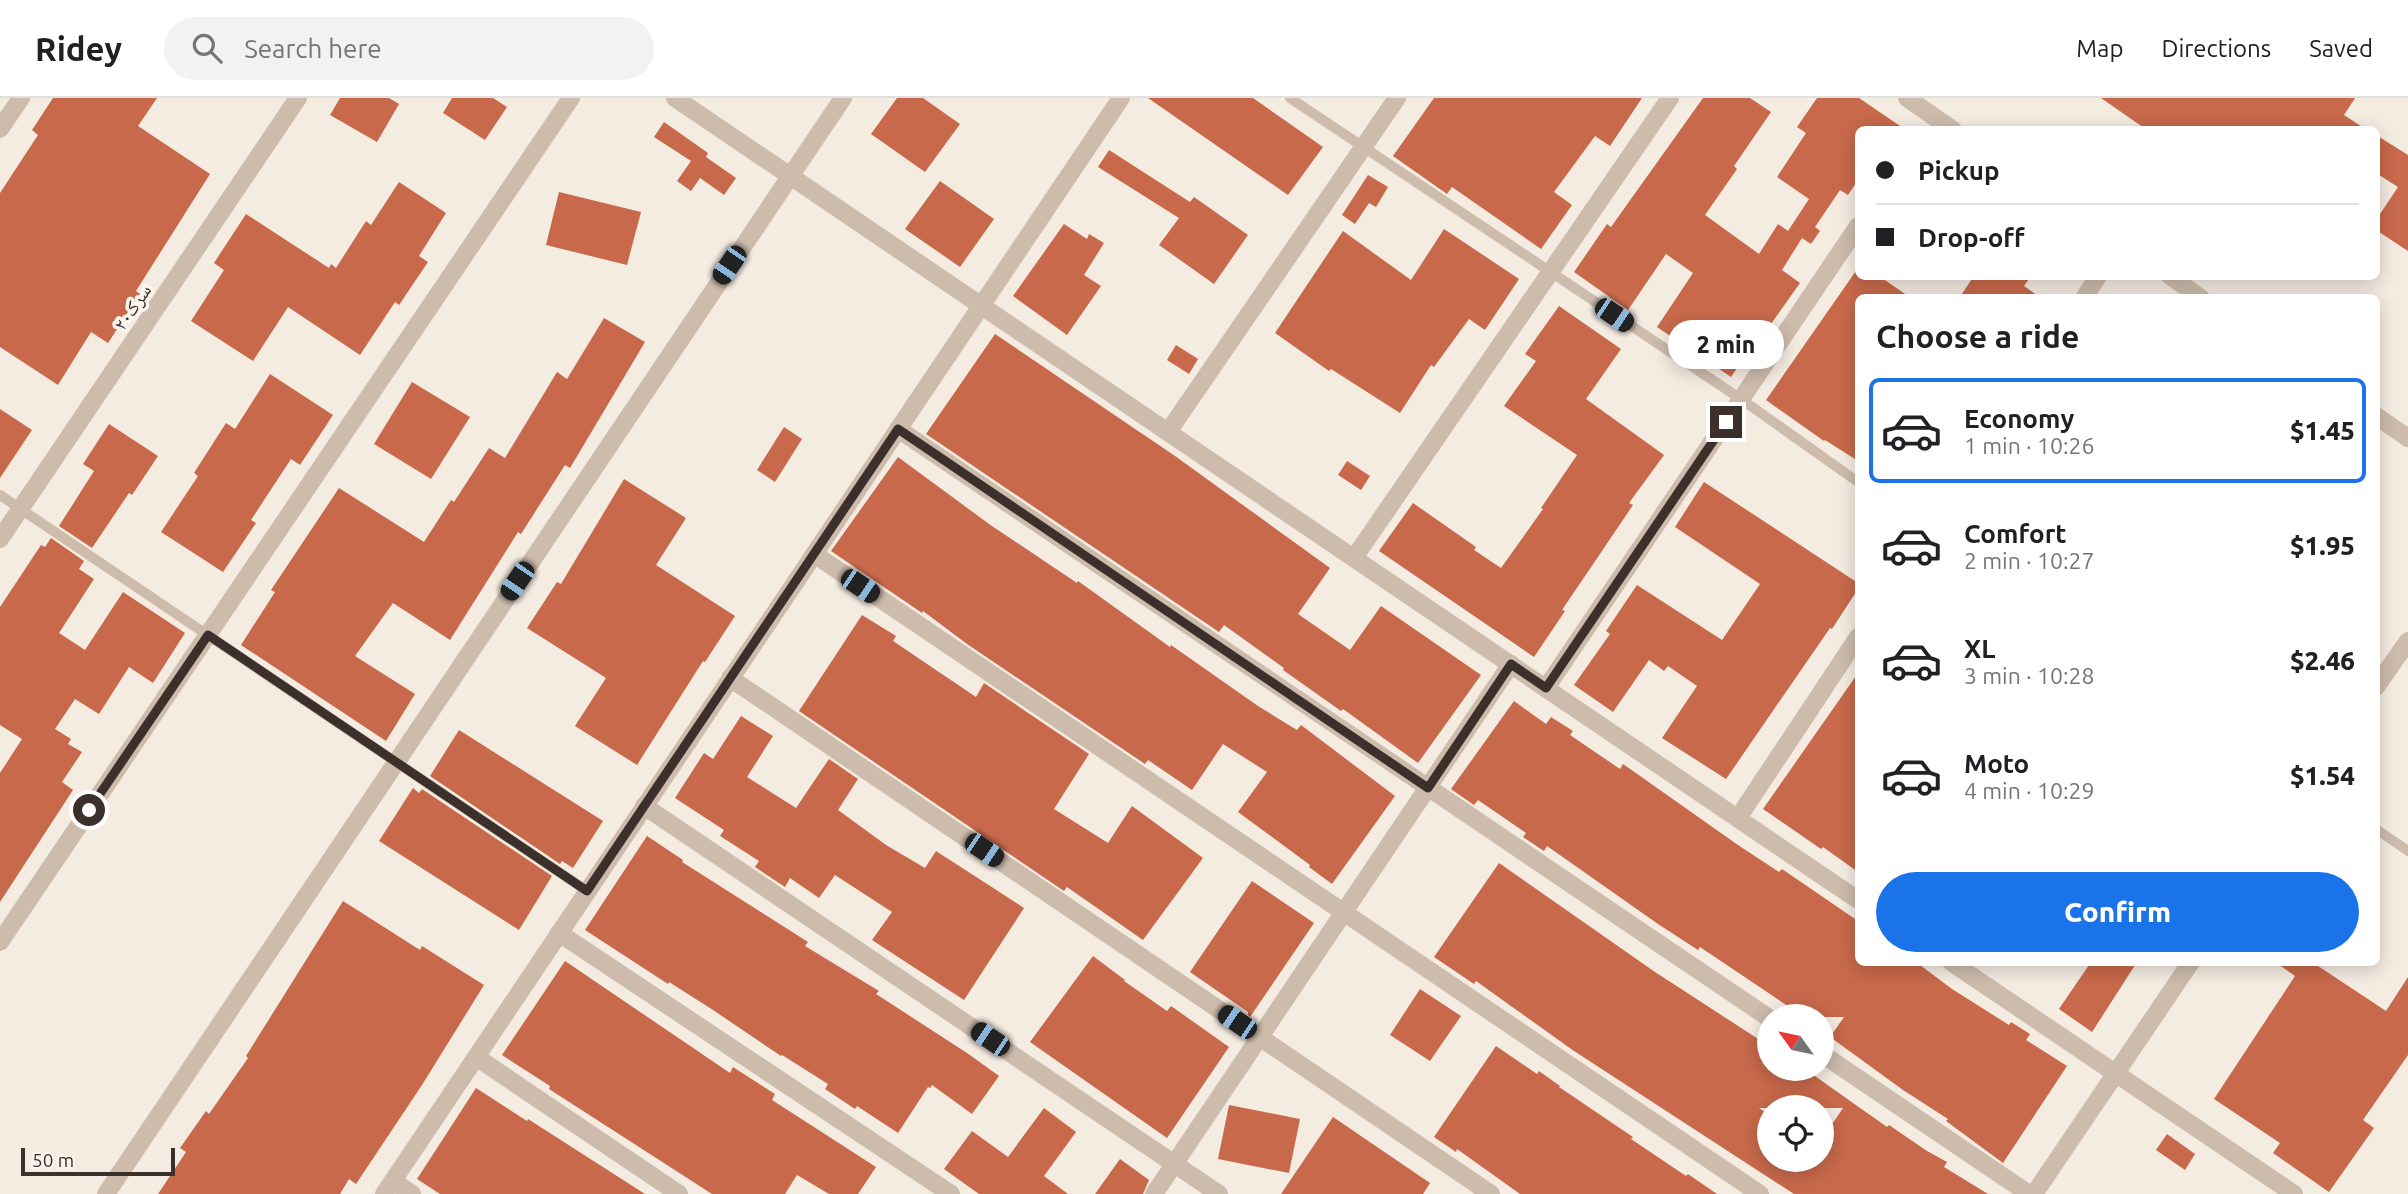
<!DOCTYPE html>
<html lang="en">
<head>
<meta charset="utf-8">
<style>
  :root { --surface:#fff; --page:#f2f2f2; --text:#202124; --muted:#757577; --line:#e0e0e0; --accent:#1a73e8 }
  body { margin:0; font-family:Ubuntu,"Noto Naskh Arabic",sans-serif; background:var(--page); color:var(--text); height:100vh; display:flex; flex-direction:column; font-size:26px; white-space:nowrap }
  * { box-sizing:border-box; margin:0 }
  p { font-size:23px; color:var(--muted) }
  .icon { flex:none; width:38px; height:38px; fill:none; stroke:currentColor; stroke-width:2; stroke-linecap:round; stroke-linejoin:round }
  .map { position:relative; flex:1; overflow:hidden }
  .details { position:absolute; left:1855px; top:196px; width:525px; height:672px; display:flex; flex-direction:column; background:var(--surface); border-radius:10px; box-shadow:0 4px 18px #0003 }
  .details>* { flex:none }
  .top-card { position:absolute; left:1855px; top:28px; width:525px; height:154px; border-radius:10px; box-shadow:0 4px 18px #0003; display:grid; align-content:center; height:154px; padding:0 21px; background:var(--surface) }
  .needle { width:46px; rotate:303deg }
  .buttons { position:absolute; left:1757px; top:906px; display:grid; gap:14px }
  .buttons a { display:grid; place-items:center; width:77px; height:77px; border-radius:50%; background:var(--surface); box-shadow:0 4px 18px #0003; font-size:35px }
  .scale { position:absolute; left:21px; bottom:18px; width:154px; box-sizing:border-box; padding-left:7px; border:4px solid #3b302b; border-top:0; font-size:19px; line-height:24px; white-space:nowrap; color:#3b302b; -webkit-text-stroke:5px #fbf5ee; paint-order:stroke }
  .end { position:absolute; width:32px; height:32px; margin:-16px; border:9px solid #3b302b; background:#fff; box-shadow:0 0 0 4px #fff }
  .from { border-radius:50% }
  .bubble { position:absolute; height:49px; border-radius:24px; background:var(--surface); box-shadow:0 4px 18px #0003; font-size:23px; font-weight:800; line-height:49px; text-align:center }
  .car { position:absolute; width:21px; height:42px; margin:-21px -10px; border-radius:9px; box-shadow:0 0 5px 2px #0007; background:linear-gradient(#222 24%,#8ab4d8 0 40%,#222 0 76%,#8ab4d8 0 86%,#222 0) }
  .top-card b { display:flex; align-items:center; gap:24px; height:66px; font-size:26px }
  .top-card b+b { border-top:2px solid var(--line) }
  .top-card i { width:18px; height:18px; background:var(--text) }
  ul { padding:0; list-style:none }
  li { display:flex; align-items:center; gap:21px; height:105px; margin:0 14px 10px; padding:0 7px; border:4px solid transparent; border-radius:10px }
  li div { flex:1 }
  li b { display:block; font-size:26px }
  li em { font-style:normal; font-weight:800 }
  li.current { border-color:var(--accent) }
  li>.icon { width:63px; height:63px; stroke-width:1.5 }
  h2 { padding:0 21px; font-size:32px; line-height:84px }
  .cta { display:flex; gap:14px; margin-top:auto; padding:14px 21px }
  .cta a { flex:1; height:80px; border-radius:42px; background:var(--accent); color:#fff; font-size:28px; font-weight:800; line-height:80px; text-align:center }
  header { display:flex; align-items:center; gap:42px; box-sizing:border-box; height:98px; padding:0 35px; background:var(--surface); border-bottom:2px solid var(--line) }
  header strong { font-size:33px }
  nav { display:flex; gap:38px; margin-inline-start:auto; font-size:24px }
  .search { width:490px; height:63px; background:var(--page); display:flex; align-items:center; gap:18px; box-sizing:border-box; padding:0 24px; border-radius:38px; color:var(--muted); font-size:26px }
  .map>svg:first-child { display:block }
</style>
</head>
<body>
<header>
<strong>Ridey</strong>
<div class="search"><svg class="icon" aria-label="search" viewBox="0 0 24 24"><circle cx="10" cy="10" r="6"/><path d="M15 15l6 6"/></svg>Search here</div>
<nav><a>Map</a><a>Directions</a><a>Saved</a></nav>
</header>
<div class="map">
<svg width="2408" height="1096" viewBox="0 0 2408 1096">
  <rect width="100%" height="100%" fill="#f4ebe1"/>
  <g fill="#c8694b" fill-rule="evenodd">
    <polygon points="53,0 157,0 138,28 210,76 136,193 140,196 108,245 91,234 58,287 0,249 0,95 38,37 32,32"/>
    <polygon points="340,0 389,0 399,6 377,44 330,17"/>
    <polygon points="452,0 493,0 507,9 485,42 443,15"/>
    <polygon points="897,0 923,0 960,26 925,74 871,36"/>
    <polygon points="1148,0 1253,0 1323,49 1288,97"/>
    <polygon points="1434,0 1642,0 1610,48 1595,38 1554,94 1572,107 1541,151 1452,89 1447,96 1393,58"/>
    <polygon points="1703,0 1750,0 1771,14 1734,68 1737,71 1705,117 1759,156 1778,126 1788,133 1809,101 1777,79 1806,35 1797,29 1817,0 1859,0 1906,32 1858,32 1858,82 1848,97 1840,92 1815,129 1820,133 1811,146 1802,140 1782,172 1800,185 1771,226 1768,224 1731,279 1657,229 1693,175 1666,156 1628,212 1574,174 1607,126 1611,129"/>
    <polygon points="2101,0 2355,0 2344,17 2367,32 2147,32"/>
    <polygon points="664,24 708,55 706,59 736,80 724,97 700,80 691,93 677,83 691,63 654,39"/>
    <polygon points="2376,37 2408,57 2408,153 2376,132 2376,122 2398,89 2376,75"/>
    <polygon points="1109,52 1190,104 1194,99 1248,137 1214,186 1159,147 1179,120 1098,69"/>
    <polygon points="1368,77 1388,89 1376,109 1369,105 1355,126 1342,117"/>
    <polygon points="940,83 994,121 960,169 905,131"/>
    <polygon points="399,84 446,115 419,158 428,164 399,207 395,204 360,257 288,209 253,263 191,223 224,172 214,165 246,116 329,170 331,166 336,170 366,123 371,127"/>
    <polygon points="559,94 641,114 627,167 546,147"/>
    <polygon points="1064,126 1087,141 1089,136 1104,145 1084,177 1101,188 1067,237 1013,198"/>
    <polygon points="1444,131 1519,181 1485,232 1469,221 1434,269 1431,267 1400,315 1331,271 1329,273 1275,235 1343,133 1411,182"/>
    <polygon points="1858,170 1858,178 1879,178 1911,200 1858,200 1858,363 1825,342 1824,343 1766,302"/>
    <polygon points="1974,178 2031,178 2024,188 2041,200 1959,200"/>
    <polygon points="1559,208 1621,251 1586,301 1664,357 1629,405 1633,407 1562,512 1565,513 1534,559 1379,453 1413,405 1476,449 1474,452 1501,470 1543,411 1541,410 1577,357 1504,308 1536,263 1525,256"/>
    <polygon points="604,220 645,244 570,370 565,367 521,436 518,434 450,542 393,505 355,558 415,596 386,643 241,547 275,494 271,492 339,390 424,444 451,402 454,404 489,350 505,360 557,274 567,281"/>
    <polygon points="995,236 1175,358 1330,470 1298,516 1350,552 1381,508 1481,577 1418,665 1343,611 1341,613 1283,572 1284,570 1224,527 1219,534 926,336"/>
    <polygon points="1176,247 1198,261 1189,276 1167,262"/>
    <polygon points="270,276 333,317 300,367 291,361 251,422 256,425 223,474 161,434 198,378 194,375 226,325 235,331"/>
    <polygon points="412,284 470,319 431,381 374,346"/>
    <polygon points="0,311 32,332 0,380"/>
    <polygon points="109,326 158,358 132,397 129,395 92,450 59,428 94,373 83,366"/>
    <polygon points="784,329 802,341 775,384 757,372"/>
    <polygon points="898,359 989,426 1077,485 1078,483 1170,549 1171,547 1258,608 1297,632 1301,627 1395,698 1332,786 1309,769 1310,767 1238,714 1267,674 1223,646 1192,692 1148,662 1145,666 967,546 923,513 922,515 831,453"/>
    <polygon points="1347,363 1370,378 1361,392 1338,377"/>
    <polygon points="624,381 686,420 656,467 735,518 705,564 703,563 637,667 575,628 606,580 527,530 557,484 561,486"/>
    <polygon points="1704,384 1858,485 1858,491 1832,531 1830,530 1726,681 1662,640 1697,588 1668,568 1664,573 1649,562 1613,614 1574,587 1610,536 1606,533 1637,487 1722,542 1760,486 1675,429"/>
    <polygon points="51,440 84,463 79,471 94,481 59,535 85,552 123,494 185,535 153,585 129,569 99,616 75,601 55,631 71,641 68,646 82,654 62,684 73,692 0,804 0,675 22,641 0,627 0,509 41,447 45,449"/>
    <polygon points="862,517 896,538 893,543 976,599 984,585 1089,656 1054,711 1108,745 1132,708 1203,760 1143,842 1067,789 1064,793 799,613"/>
    <polygon points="1858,575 1858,774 1823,749 1821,751 1763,711"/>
    <polygon points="1514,603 1546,626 1551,619 1573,633 1570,637 1620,671 1623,666 1738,747 1779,774 1782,771 1858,823 1858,864 1916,864 1952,891 2009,927 2011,924 2030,936 2026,942 2067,968 2003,1065 1946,1023 1948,1021 1903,992 1830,939 1844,919 1804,919 1700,849 1698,852 1658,826 1547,748 1544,753 1523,739 1526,735 1478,702 1474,707 1451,691"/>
    <polygon points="741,618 773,638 747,679 796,710 829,661 858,681 838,712 886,747 925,770 936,753 1024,810 964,902 872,842 892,814 835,777 819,800 790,780 785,789 755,769 759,763 720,738 724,732 675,700 704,655 713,661"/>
    <polygon points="459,632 603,723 573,770 562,763 560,766 430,678"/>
    <polygon points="413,690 419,695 422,691 552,778 519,832 379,743"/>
    <polygon points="647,738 683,762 682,764 808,844 805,848 879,893 876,896 967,955 999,978 972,1016 932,987 930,990 928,989 898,1035 857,1008 855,1011 825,991 828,986 782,957 781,958 713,912 669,884 668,886 585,832"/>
    <path d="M1499,765L1655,874L1769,948V971H1805L1887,1029L1889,1027L1927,1053L1947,1064L1944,1069L1988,1096H1794L1574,953L1476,883L1474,886L1434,859ZM1759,1010H1843L1822,1041V1062H1769V1017Z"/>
    <polygon points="1252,783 1314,825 1250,919 1248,917 1248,914 1190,874"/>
    <polygon points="343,803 420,852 422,848 484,887 422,987 356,1086 349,1081 340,1096 158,1096 186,1054 180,1050 206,1013 209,1016 248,960 246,958"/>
    <polygon points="1093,858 1125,882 1124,883 1167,913 1171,908 1229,949 1167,1040 1030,944"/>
    <polygon points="565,863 730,975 733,969 775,996 772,1002 876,1069 858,1096 829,1096 797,1077 785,1096 712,1096 549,991 550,988 502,957"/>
    <polygon points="2091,864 2137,864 2092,934 2059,911"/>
    <polygon points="2275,864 2312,864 2386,913 2408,879 2408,957 2363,1022 2374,1030 2329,1094 2273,1055 2280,1045 2214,1001 2295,878"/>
    <polygon points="1420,891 1461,918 1430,963 1390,937"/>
    <polygon points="1496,948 1537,976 1539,973 1560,988 1559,989 1633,1039 1631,1041 1686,1078 1688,1076 1717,1096 1520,1096 1457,1051 1456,1054 1434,1039"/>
    <polygon points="476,990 527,1023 528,1021 645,1096 440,1096 417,1081"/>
    <polygon points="1229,1007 1300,1021 1289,1075 1218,1061"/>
    <polygon points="1044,1010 1076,1034 1044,1078 1068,1096 979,1096 944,1071 972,1033 1008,1059"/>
    <polygon points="1333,1019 1430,1085 1423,1096 1281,1096"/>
    <polygon points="2167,1036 2195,1056 2185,1072 2156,1052"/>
    <polygon points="1120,1061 1149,1082 1143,1096 1095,1096"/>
  </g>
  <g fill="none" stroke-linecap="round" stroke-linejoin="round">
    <g stroke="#cdbbac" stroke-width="10">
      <polyline points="1290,0 1741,301 1858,384"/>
      <polyline points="0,397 587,793"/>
      <polyline points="2376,731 2408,753"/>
    </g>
    <g stroke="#cdbbac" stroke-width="18">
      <polyline points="675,0 1858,802"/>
      <polyline points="1907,0 1953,32"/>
      <polyline points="0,31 21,0"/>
      <polyline points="2170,178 2201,200"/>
      <polyline points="2084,200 2098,178"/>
      <polyline points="2376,318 2408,340"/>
      <polyline points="898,331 1769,920"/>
      <polyline points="1168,334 1397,0"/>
      <polyline points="0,441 298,0"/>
      <polyline points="814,456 1760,1096"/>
      <polyline points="1354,460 1670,0"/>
      <polyline points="730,580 1491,1096"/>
      <polyline points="2376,589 2408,543"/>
      <polyline points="1546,590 1858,128"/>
      <polyline points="644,708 1219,1096"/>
      <polyline points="1738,720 1858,539"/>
      <polyline points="559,835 951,1096"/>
      <polyline points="0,844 571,0"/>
      <polyline points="1951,864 2294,1096"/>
      <polyline points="1822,956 2029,1096"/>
      <polyline points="476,959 679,1096"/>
      <polyline points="393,1083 412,1096"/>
      <polyline points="106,1096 843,0"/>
      <polyline points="384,1096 1121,0"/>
      <polyline points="1154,1096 1511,566"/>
      <polyline points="2034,1096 2191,864"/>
    </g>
  </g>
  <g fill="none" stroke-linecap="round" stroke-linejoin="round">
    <polyline stroke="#3b302b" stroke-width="9" points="89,712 208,537 587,793 898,331 1428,690 1511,566 1546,590 1726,324"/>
  </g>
  <g text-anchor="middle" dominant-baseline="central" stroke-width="7" stroke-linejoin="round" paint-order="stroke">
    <g font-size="19" fill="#3b302b" stroke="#fbf5ee">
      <text transform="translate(132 209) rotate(-56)">سرک۲۰</text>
    </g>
  </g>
</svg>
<div class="buttons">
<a><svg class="needle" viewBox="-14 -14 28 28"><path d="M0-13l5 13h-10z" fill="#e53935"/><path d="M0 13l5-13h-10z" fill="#757577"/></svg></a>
<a><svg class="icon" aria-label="locate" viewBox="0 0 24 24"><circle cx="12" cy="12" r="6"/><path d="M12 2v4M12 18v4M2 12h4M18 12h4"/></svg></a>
</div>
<div class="scale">50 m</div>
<i class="end from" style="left:89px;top:712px"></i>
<i class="end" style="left:1726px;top:324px"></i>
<div class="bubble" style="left:1668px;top:222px;width:116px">2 min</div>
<i class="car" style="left:729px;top:167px;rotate:214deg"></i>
<i class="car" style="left:1614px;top:217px;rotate:124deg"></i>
<i class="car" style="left:517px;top:483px;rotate:214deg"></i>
<i class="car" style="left:860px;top:488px;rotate:124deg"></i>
<i class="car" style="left:984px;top:752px;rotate:124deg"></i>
<i class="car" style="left:1237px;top:924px;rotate:304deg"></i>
<i class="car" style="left:990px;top:941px;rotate:304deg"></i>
<div class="top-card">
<b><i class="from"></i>Pickup</b>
<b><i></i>Drop-off</b>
</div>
<section class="details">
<h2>Choose a ride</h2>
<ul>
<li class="current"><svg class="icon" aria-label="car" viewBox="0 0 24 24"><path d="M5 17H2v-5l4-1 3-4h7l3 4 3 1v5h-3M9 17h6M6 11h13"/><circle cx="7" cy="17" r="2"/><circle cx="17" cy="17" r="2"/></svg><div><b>Economy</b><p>1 min · 10:26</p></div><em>$1.45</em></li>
<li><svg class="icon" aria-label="car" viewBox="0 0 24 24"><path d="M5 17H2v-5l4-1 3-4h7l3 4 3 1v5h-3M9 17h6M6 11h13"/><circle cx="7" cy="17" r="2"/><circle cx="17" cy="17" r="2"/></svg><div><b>Comfort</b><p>2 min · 10:27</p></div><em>$1.95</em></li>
<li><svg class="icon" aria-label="car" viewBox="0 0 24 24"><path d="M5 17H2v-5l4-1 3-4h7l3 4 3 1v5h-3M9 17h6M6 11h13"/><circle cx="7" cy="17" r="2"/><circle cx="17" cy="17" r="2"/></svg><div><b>XL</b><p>3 min · 10:28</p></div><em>$2.46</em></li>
<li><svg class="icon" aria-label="car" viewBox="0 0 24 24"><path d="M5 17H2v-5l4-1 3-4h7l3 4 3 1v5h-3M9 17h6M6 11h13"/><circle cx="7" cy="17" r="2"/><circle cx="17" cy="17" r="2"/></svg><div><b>Moto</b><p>4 min · 10:29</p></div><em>$1.54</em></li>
</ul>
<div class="cta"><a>Confirm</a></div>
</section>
</div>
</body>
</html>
